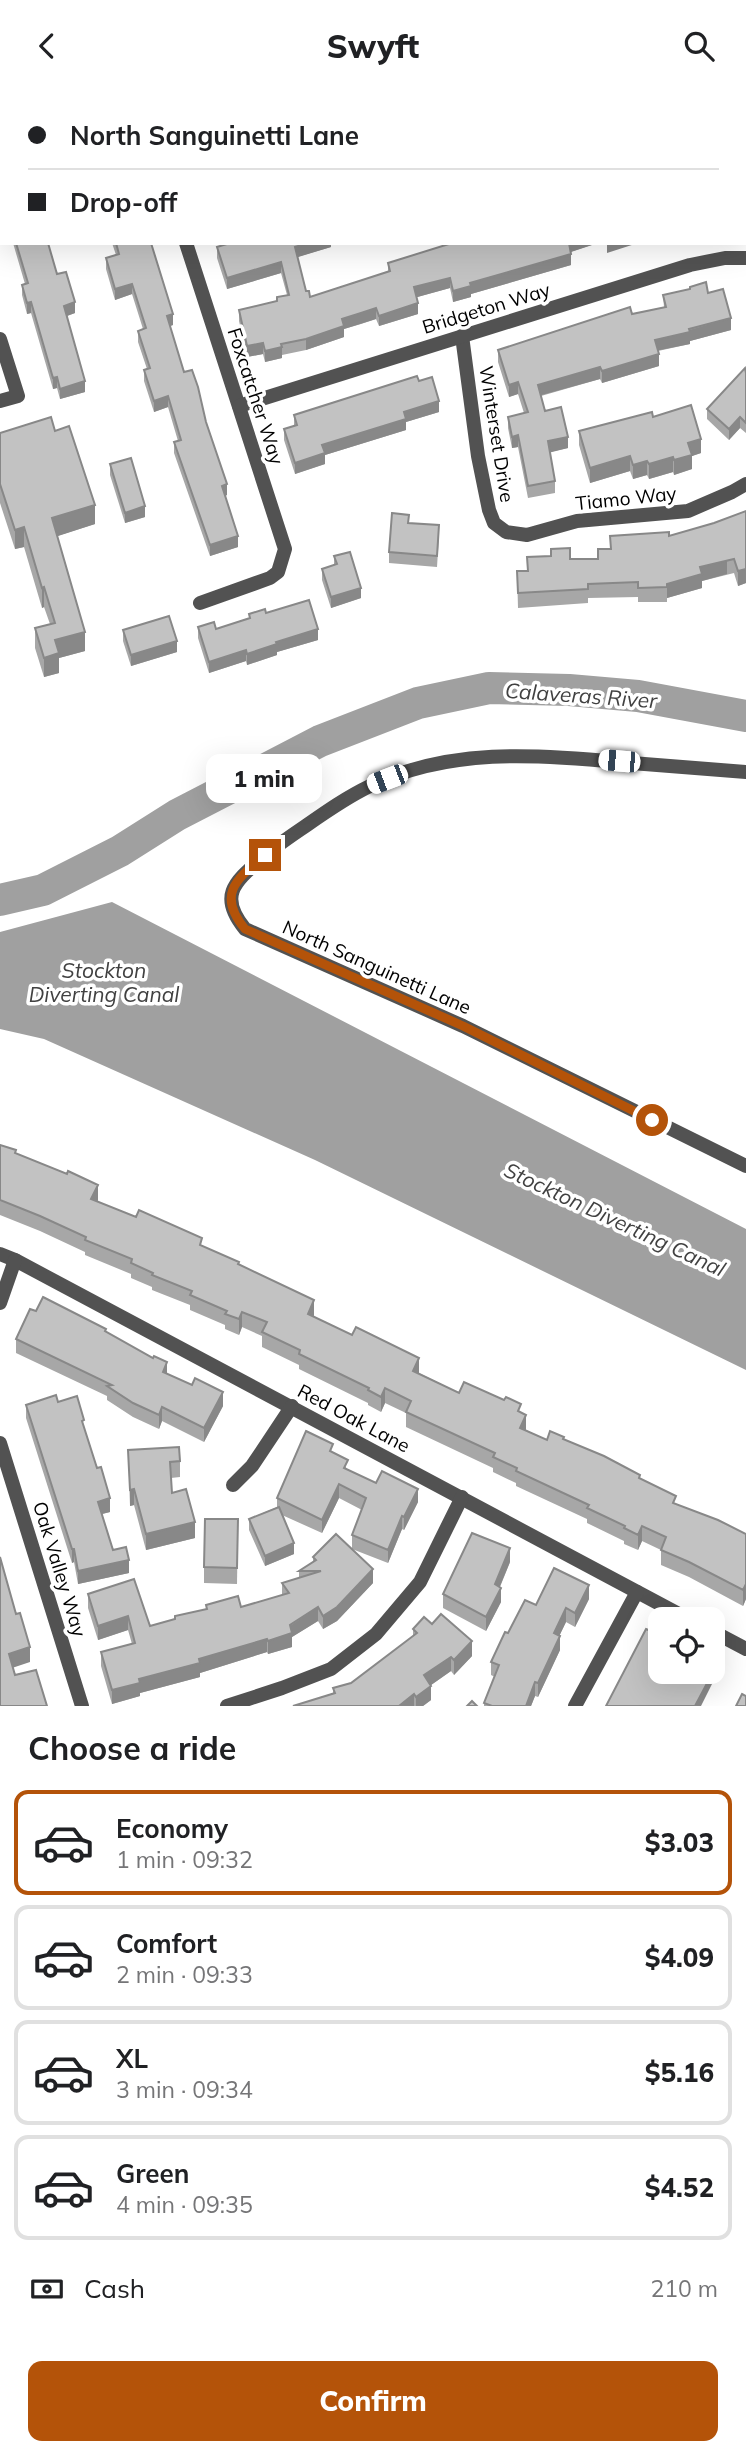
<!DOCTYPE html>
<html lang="en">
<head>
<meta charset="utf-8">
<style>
  :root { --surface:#fff; --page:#f2f2f2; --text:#202124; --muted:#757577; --line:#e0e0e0; --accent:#b45309 }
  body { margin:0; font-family:Mulish,sans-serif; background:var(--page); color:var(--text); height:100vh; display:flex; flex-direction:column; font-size:26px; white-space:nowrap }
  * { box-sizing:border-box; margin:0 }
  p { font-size:23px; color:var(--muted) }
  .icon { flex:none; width:38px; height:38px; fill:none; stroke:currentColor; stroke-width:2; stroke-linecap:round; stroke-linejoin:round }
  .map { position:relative; height:1615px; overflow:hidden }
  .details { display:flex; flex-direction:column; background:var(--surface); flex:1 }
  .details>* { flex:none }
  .guide { position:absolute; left:0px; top:0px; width:747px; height:154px; box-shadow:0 7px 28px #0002; display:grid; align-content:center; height:154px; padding:0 28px; background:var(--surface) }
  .fabs { position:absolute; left:648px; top:1516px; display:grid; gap:14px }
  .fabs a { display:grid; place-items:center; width:77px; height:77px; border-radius:14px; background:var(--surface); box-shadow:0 7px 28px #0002; font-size:35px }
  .end { position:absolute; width:32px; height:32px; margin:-16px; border:9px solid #b45309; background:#fff; box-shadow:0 0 0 4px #fff }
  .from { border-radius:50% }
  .bubble { position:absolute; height:49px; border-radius:14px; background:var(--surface); box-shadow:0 7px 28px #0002; font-size:23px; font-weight:800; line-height:49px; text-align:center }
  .car { position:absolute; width:21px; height:42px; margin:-21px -10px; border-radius:9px; box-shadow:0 0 5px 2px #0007; background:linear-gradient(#fff 24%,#345 0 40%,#fff 0 76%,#345 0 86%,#fff 0) }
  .guide b { display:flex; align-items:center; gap:24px; height:66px; font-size:26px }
  .guide b+b { border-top:2px solid var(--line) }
  .guide i { width:18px; height:18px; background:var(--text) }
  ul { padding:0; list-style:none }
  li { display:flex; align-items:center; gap:21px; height:105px; margin:0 14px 10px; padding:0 14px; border:4px solid var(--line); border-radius:14px }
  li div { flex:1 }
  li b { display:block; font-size:26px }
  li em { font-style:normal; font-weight:800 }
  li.selected { border-color:var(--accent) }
  li>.icon { width:63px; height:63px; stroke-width:1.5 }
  h2 { padding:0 28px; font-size:32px; line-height:84px }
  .pay { display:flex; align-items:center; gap:18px; height:77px; padding:0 28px; font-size:26px }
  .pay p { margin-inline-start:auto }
  .action { display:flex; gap:14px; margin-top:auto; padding:14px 28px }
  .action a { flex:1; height:80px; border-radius:14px; background:var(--accent); color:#fff; font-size:28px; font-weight:800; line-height:80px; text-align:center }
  header { display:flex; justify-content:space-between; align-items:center; height:91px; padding:0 28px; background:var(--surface); font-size:32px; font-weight:800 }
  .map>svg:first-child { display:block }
</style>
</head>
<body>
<header><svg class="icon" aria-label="back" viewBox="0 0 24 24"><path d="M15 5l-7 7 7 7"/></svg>Swyft<svg class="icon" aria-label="search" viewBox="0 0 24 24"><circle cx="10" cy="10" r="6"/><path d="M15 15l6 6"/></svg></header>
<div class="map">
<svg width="746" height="1615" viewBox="0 0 746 1615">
  <rect width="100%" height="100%" fill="#fff"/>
  <polygon fill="#a0a0a0" points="112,811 746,1138 746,1279 315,1069 44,948 0,938 0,841"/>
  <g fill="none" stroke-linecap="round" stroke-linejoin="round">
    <polyline stroke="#a0a0a0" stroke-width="32" points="0,809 43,799 120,760 177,724 320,650 418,612 489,597 569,599 638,605 746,625"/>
    <g stroke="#525252" stroke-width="14">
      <polyline points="137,0 137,2"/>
      <polyline points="571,2 576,0"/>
      <polyline points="186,152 285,458 278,481 270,487 200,512"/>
      <polyline points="462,245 478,365 489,419 494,432 506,441 527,444 577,430 688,420 732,401 746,393"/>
      <polyline points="0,248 18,305 0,310"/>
      <polyline points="239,315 690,174 725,167 746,167"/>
      <path d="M746,681C704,678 662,674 619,671C535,663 448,657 370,695C347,706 327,720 307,734C291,745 274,756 260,769C233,792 219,806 245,838L463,935L746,1075"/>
      <polyline points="0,1163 15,1169 688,1528"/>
      <polyline points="0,1212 15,1169"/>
      <polyline points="0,1352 82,1615"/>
      <polyline points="233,1394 252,1375 292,1315"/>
      <polyline points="712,1540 746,1558"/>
      <polyline points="227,1615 282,1597 331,1578 376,1543 420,1491 462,1406"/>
      <polyline points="575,1615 637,1501"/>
    </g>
  </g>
  <g fill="#a7a7a7">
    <polygon points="0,0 2,2 2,144 0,138"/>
    <polygon points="13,152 48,152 57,183 75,222 67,225 85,301 60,308 57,297 53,298 31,222 27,223 22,204 22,194 25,193"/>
    <polygon points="112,152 151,152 173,234 170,235 184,281 206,331 227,404 225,405 238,456 210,465 174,362 174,351 178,350 168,316 154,321 144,290 144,279 147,278 138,251 138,240 143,238 132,203 115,209 106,178 106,167 116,164"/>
    <polygon points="228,152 331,152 331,156 297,166 306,200 310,206 388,181 388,172 452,152 598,152 570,161 571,174 471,203 471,206 453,211 450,197 417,206 418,223 379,235 376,228 361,233 344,238 344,246 306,259 282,264 282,267 265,271 263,263 247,266 239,230 239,219 277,210 277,206 287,204 281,182 227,198 217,167 217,156"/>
    <polygon points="690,196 708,202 731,239 690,250 690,253 658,260 659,275 602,292 600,288 541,305 545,320 568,357 550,361 555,390 555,402 528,407 518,356 512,357 508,337 508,326 524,322 518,303 509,306 498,271 498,259 632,223 664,216 663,204 690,198"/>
    <polygon points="746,282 746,342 740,337 729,349 707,328 707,318"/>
    <polygon points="419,290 439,321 406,331 406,339 325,364 325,373 295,383 284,349 284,338 294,335 294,324"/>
    <polygon points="653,326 701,362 692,365 692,378 674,384 673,381 649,388 647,384 633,388 630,380 590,392 579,354 579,340"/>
    <polygon points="55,340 95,433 57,445 85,560 59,567 59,582 44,586 35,557 35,537 50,533 44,516 42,517 24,456 15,458 0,412 0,342"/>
    <polygon points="110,373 145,426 125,432 110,384"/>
    <polygon points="746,420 746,492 738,495 734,482 702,490 702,497 667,507 667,511 638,511 638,506 588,507 588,512 518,517 517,480 527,480 570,468 598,468 610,458 669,445 714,432"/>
    <polygon points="409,432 439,445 437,476 389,472 389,461"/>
    <polygon points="334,465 361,507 331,517 322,489 322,478 334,474"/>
    <polygon points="266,522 318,549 277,561 277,564 247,574 246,570 209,582 198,547 198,536 216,538 249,528 249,523"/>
    <polygon points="123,539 177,561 131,575 123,550"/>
    <polygon points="0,1054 16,1062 98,1109 97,1111 202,1156 239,1174 314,1224 314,1226 419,1282 459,1302 521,1322 526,1339 547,1349 564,1349 640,1388 676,1413 746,1443 746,1508 743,1515 689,1486 661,1474 661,1459 642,1450 638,1459 624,1453 624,1450 587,1432 587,1428 516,1395 516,1392 493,1381 493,1377 406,1336 406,1322 385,1312 381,1321 368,1314 368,1312 299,1278 299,1274 262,1256 262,1245 242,1236 239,1244 225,1238 225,1234 190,1219 190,1214 152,1199 152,1196 131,1187 131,1183 85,1164 85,1161 40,1140 0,1124"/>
    <polygon points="36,1220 106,1241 167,1283 223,1315 204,1351 162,1330 159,1338 133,1326 107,1309 107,1305 16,1262 16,1248"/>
    <polygon points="58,1311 84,1338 110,1421 102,1423 113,1459 129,1482 78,1493 74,1471 72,1472 26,1327 26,1314"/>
    <polygon points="128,1359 180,1370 180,1386 171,1387 172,1402 195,1447 146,1459 134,1414 130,1415"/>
    <polygon points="333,1361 348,1379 418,1411 404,1439 402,1438 388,1472 352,1458 373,1492 337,1530 323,1538 318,1530 292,1546 292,1556 268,1563 267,1561 200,1582 200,1586 140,1602 140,1605 112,1613 101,1575 101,1561 132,1553 128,1539 98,1549 88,1517 88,1503 150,1535 175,1528 175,1525 206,1518 206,1514 241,1516 282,1504 282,1492 299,1487 299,1480 313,1471 313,1466 352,1458 352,1444 362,1419 339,1407 322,1442 282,1424 294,1463 265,1475 249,1439 249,1428 277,1416 277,1407"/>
    <polygon points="238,1428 237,1493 204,1492 204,1476"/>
    <polygon points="510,1471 500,1496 501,1511 486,1540 443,1517 443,1503"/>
    <polygon points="589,1508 575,1536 566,1531 559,1545 560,1559 538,1606 535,1605 531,1615 484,1615 484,1612 495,1586 491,1584 491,1571 508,1542 536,1514"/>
    <polygon points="432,1533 472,1565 454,1584 451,1580 431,1594 431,1609 423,1615 293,1615 333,1603 333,1597 351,1592 413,1545 413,1538"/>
  </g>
  <g fill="#888">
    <polygon points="428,0 468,0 461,2 421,2"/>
    <polygon points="308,152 331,152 331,156 295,167 295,156"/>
    <polygon points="568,152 598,152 568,162"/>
    <polygon points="607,152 638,152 607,162"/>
    <polygon points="571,163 571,174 471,203 471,206 453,211 453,200 470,192"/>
    <polygon points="281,171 281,182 227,198 227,187"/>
    <polygon points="450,187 450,197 414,207 414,196"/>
    <polygon points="132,193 132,203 115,209 115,198"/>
    <polygon points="31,211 31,222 27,223 27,212"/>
    <polygon points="75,211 75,222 64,226 64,215"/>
    <polygon points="418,212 418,223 379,235 379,225"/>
    <polygon points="376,217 376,228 344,238 344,246 306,259 306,248 342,228"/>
    <polygon points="173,223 173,234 167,236 167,225"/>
    <polygon points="731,227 731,239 690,250 690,253 655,260 655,249"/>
    <polygon points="263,252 263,263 247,266 247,255"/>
    <polygon points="282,256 282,267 265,271 265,260"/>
    <polygon points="659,263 659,275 602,292 602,280"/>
    <polygon points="600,276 600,288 538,305 538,294"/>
    <polygon points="57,286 57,297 53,298 53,287"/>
    <polygon points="85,290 85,301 60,308 60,298"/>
    <polygon points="518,291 518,303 509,306 509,294"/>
    <polygon points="168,305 168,316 154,321 154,310"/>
    <polygon points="439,310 439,321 406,331 406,339 325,364 325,373 295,383 295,372 322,354 404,321"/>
    <polygon points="740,326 740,337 729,349 729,338"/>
    <polygon points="518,344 518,356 512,357 512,346"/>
    <polygon points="568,346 568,357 548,362 548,350"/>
    <polygon points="701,348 701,362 692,365 692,378 674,384 674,369 688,352"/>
    <polygon points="630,365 630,380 590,392 590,377"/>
    <polygon points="673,366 673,381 649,388 649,373"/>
    <polygon points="647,370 647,384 633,388 633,374"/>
    <polygon points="227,393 227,404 222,406 222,395"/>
    <polygon points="95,414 95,433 52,447 52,427"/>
    <polygon points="145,415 145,426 125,432 125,422"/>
    <polygon points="24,436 24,456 15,458 15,439"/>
    <polygon points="238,445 238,456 210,465 210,454"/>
    <polygon points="727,469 727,483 702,490 702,497 667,507 667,493 700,476"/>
    <polygon points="746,478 746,492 738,495 738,480"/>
    <polygon points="44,496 44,516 42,517 42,497"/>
    <polygon points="361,497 361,507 331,517 331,506"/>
    <polygon points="318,538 318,549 277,561 277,564 247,574 247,563 276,551"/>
    <polygon points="85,541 85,560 59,567 59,582 44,586 44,567 55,549"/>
    <polygon points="177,550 177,561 131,575 131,564"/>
    <polygon points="246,559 246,570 209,582 209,571"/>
    <polygon points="98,1094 98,1109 91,1123 91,1108"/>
    <polygon points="314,1209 314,1224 308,1238 308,1223"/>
    <polygon points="242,1221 242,1236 239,1244 239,1228"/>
    <polygon points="419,1267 419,1282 413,1295 413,1280"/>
    <polygon points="167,1271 167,1285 163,1281"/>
    <polygon points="385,1297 385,1312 381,1321 381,1306"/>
    <polygon points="223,1301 223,1315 204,1351 204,1337"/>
    <polygon points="162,1316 162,1330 159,1338 159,1324"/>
    <polygon points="526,1324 526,1339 520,1337"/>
    <polygon points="339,1393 339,1407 322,1442 322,1429"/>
    <polygon points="134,1398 134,1414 130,1415 130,1399"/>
    <polygon points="418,1398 418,1411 404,1439 404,1426"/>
    <polygon points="110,1407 110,1421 98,1424 98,1411"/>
    <polygon points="402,1425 402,1438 388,1472 388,1459"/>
    <polygon points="195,1431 195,1447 146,1459 146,1443"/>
    <polygon points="642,1435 642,1450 638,1459 638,1444"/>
    <polygon points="294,1452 294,1463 265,1475 265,1465"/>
    <polygon points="510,1457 510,1471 495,1507 495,1493"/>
    <polygon points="72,1458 74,1458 74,1471 72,1472"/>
    <polygon points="129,1469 129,1482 78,1493 78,1480"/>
    <polygon points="373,1478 373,1492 337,1530 323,1538 323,1525"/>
    <polygon points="746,1493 746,1508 743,1515 743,1499"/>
    <polygon points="589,1494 589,1508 575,1536 575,1522"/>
    <polygon points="501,1497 501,1511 486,1540 486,1526"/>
    <polygon points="318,1516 318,1530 292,1546 292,1556 268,1563 268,1550"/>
    <polygon points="566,1517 566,1531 554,1556 554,1542"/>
    <polygon points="128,1525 128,1539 98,1549 98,1535"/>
    <polygon points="560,1545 560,1559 538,1606 538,1592"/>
    <polygon points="267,1548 267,1561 200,1582 200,1586 140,1602 140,1605 112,1613 112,1599 139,1588 199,1568"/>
    <polygon points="472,1550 472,1565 454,1584 454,1569"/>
    <polygon points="30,1556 30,1571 9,1578 9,1563"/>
    <polygon points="451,1566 451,1580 424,1599 424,1584"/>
    <polygon points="713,1581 713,1591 701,1615 695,1615"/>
    <polygon points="535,1591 535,1605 531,1615 526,1615"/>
    <polygon points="431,1595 431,1609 423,1615 416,1615 416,1606"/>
    <polygon points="414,1603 414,1615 399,1615"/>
  </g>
  <g fill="#c2c2c2" stroke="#888" stroke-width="2">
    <polygon points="0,0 8,0 9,2 2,2 2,133 0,127"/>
    <polygon points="51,0 94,0 94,2 52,2"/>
    <polygon points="311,0 325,0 325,2 331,0 428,0 421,2 306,2"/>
    <polygon points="705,0 746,0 746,26 746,2 700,2"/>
    <polygon points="16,152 48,152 57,183 66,181 75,211 64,215 85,290 60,298 57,286 53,287 31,211 27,212 22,194 28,192"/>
    <polygon points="116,152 151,152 173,223 167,225 184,281 192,279 198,296 206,331 227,393 222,395 238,445 210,454 174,351 181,349 168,305 154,310 144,279 150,277 138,240 146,237 132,193 115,198 106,167 119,163"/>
    <polygon points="230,152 308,152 295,156 306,200 309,200 310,206 390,180 388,172 452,152 569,152 571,163 470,192 471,195 453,200 450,187 414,196 418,212 379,225 376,217 361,222 342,228 344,235 306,248 281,253 282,256 265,260 263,252 247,255 239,219 277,210 277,206 289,204 281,171 227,187 217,156"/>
    <polygon points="706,191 708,202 723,198 731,227 689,238 690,241 655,249 659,263 602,280 600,276 538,294 545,320 561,316 568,346 548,350 555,390 528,395 518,344 512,346 508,326 528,321 518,291 509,294 498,259 630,216 632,223 666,216 663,204 690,198 690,196"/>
    <polygon points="745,277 746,282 746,332 740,326 729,338 707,318"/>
    <polygon points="417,285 419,290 432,286 439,310 404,321 406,328 322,354 325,362 295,372 284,338 297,334 294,324"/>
    <polygon points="691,314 701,348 688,352 692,364 674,369 673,366 649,373 647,370 633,374 630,365 590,377 579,340 652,321 653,326"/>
    <polygon points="51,326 55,340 69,335 95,414 52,427 85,541 55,549 59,562 44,567 35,537 55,532 44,496 42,497 24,436 15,439 0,393 0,342"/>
    <polygon points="131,367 145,415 125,422 110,373"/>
    <polygon points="746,420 746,478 738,480 734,468 700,476 702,483 667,493 667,496 638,497 638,491 588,493 588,498 518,502 517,480 528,480 527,466 551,465 551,458 570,457 570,468 598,468 598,458 611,458 610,445 669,441 669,445 714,432"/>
    <polygon points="392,422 409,424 408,432 439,434 437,465 389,461"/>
    <polygon points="350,461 361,497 331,506 322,478 337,473 334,465"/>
    <polygon points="309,509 318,538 276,551 277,553 247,563 246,559 209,571 198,536 214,531 216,538 250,527 249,523 265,518 266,522"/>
    <polygon points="169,525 177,550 131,564 123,539"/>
    <polygon points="0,1054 16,1059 15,1062 67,1083 68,1080 98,1094 91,1108 136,1126 139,1119 202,1147 200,1154 239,1171 238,1173 314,1209 308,1223 352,1244 356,1236 419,1267 413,1280 459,1302 464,1291 504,1309 506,1306 521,1313 518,1320 526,1324 520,1337 547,1349 550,1340 564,1346 563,1348 604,1365 640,1384 639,1387 676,1405 673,1412 718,1429 746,1443 746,1493 743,1499 689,1471 661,1459 666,1446 642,1435 638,1444 624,1437 625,1435 587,1417 589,1414 516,1380 517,1377 493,1366 495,1362 406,1321 411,1310 385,1297 381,1306 368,1299 369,1297 299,1263 300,1259 262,1241 267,1231 242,1221 239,1228 225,1223 227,1220 190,1204 192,1200 152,1184 153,1182 131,1172 132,1168 85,1149 86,1146 40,1125 0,1109"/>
    <polygon points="43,1206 106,1238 105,1240 153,1267 154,1265 167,1271 163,1281 192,1294 195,1287 223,1301 204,1337 162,1316 159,1324 133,1312 107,1295 112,1294 16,1248 30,1218 36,1220"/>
    <polygon points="56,1304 58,1311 77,1305 84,1329 82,1330 97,1377 101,1376 110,1407 98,1411 113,1459 126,1456 129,1469 78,1480 74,1458 72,1458 26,1314"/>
    <polygon points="306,1340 333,1353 330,1360 348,1369 344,1377 376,1392 382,1380 418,1398 404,1426 402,1425 388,1459 352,1444 366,1407 339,1393 322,1429 277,1407"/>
    <polygon points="179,1356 180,1370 170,1371 172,1402 186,1398 195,1431 146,1443 134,1398 130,1399 128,1359"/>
    <polygon points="279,1416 294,1452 265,1465 249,1428"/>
    <polygon points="205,1428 238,1428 237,1477 204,1476"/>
    <polygon points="472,1442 510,1457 495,1493 501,1497 486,1526 443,1503"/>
    <polygon points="336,1443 373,1478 337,1516 323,1525 318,1516 290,1534 292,1542 268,1550 267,1548 199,1568 200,1572 139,1588 140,1592 112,1599 101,1561 135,1552 128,1525 98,1535 88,1503 134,1488 150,1535 175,1528 175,1525 207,1518 206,1514 238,1505 241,1516 289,1502 282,1492 321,1480 299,1480 316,1469 313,1466"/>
    <polygon points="0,1466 16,1523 20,1522 30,1556 9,1563 15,1584 36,1579 47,1615 0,1615"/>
    <polygon points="554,1477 589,1494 575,1522 566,1517 554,1542 560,1545 538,1592 535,1591 526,1615 492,1615 484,1612 499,1574 491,1571 505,1541 508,1542 525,1509 536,1514"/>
    <polygon points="441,1523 472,1550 454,1569 451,1566 424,1584 431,1595 416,1606 414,1603 399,1615 293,1615 335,1602 333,1597 351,1592 417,1542 413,1538 424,1526 432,1533"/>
    <polygon points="646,1538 660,1544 660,1580 713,1581 695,1615 606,1615"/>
    <polygon points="742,1603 746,1605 746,1615 736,1615"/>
    <polygon points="472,1610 477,1615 467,1615"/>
  </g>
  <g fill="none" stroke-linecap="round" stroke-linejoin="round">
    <path stroke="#b45309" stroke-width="9" d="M265,764C237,788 216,803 245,838L463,935L652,1029"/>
  </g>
  <g text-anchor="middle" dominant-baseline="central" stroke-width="7" stroke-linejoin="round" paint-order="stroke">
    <g font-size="19" fill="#000" stroke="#fff">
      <text transform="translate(486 217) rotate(-17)">Bridgeton Way</text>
      <text transform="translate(256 305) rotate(72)">Foxcatcher Way</text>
      <text transform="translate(497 343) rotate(81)">Winterset Drive</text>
      <text transform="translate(626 407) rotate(-6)">Tiamo Way</text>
      <text transform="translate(377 876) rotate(24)">North Sanguinetti Lane</text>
      <text transform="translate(354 1327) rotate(28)">Red Oak Lane</text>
      <text transform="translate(60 1478) rotate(73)">Oak Valley Way</text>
    </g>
    <g font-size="21" font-style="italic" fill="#414141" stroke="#fff">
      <text transform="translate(581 604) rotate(4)">Calaveras River</text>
      <text x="104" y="879">Stockton<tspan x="104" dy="24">Diverting Canal</tspan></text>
      <text transform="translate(615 1128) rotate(25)">Stockton Diverting Canal</text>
    </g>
  </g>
</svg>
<div class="fabs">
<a><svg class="icon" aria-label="locate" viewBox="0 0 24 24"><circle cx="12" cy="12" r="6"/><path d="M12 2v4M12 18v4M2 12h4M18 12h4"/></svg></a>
</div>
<i class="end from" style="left:652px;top:1029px"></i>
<i class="end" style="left:265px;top:764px"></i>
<div class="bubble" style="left:206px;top:663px;width:116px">1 min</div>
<i class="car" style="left:619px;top:670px;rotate:275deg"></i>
<i class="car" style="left:387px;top:688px;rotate:249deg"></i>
<div class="guide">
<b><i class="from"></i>North Sanguinetti Lane</b>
<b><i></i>Drop-off</b>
</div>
</div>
<section class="details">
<h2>Choose a ride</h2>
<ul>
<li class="selected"><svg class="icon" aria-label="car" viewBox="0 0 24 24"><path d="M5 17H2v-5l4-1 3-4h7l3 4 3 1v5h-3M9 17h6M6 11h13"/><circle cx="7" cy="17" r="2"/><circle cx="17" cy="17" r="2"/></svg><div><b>Economy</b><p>1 min · 09:32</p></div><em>$3.03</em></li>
<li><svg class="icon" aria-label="car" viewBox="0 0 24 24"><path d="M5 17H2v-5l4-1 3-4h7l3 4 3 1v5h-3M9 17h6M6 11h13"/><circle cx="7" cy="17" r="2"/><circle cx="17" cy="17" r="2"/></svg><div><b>Comfort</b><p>2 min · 09:33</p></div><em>$4.09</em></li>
<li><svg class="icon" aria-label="car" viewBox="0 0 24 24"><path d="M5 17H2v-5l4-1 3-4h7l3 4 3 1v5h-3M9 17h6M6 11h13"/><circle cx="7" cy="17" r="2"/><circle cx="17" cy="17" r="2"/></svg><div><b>XL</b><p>3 min · 09:34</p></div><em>$5.16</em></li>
<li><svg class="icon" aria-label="car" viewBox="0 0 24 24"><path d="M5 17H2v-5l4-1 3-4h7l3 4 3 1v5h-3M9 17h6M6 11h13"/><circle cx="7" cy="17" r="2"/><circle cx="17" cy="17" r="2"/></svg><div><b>Green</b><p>4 min · 09:35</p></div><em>$4.52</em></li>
</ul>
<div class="pay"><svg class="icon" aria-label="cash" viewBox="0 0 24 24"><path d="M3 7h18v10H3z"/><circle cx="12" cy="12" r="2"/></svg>Cash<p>210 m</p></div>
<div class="action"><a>Confirm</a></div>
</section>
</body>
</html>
